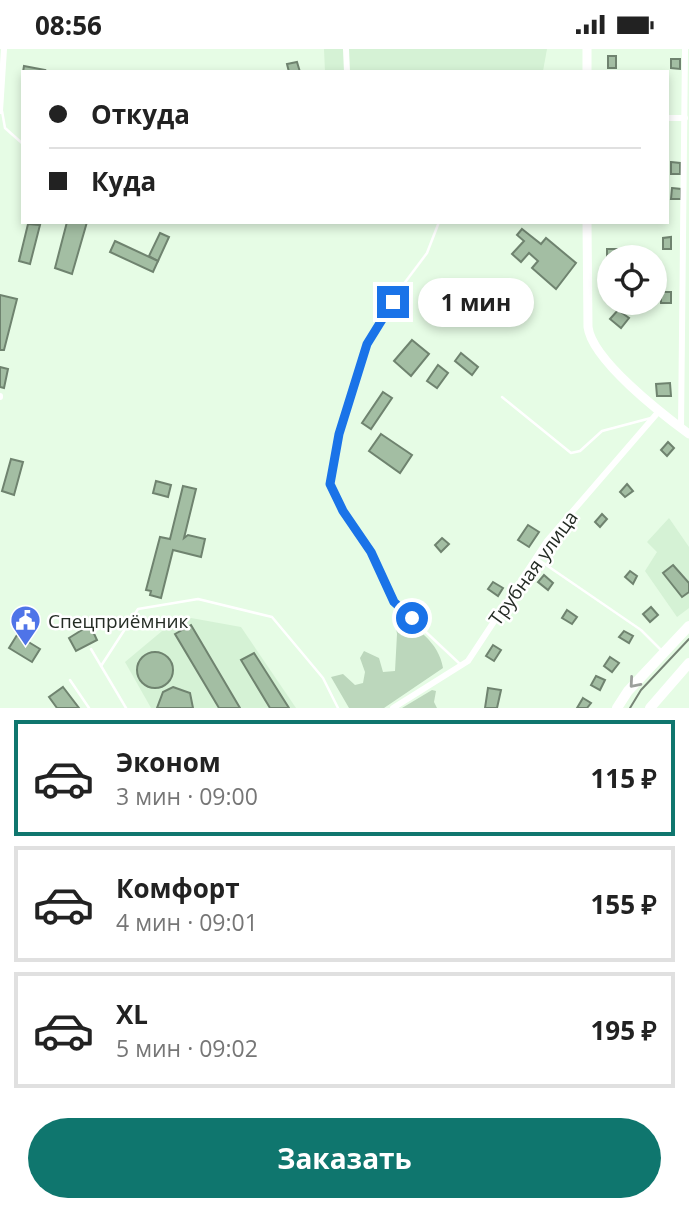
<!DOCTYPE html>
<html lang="ru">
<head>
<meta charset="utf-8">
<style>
  :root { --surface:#fff; --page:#f6f6f6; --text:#222; --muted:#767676; --line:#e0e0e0; --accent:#0f766e }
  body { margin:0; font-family:"Open Sans",sans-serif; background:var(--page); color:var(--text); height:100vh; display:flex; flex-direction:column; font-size:26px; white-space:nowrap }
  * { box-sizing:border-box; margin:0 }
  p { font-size:23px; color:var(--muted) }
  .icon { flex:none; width:38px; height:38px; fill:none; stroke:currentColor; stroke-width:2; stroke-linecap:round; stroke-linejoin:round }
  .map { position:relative; height:659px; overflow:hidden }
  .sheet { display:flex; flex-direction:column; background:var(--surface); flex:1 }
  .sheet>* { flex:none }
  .top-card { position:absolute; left:21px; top:21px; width:648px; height:154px; border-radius:0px; box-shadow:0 4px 10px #0003; display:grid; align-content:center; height:154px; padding:0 28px; background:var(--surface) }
  .buttons { position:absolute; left:597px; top:196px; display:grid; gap:14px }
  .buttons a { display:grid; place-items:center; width:70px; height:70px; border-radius:50%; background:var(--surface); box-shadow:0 4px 10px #0003; font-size:35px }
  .end { position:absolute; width:32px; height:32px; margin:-16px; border:9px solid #1a73e8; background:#fff; box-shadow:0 0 0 4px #fff }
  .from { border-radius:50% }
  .bubble { position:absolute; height:49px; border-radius:24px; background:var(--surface); box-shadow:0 4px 10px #0003; font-size:23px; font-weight:700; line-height:49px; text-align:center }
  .top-card b { display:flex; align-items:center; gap:24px; height:66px; font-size:26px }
  .top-card b+b { border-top:2px solid var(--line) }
  .top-card i { width:18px; height:18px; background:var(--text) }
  ul { padding:12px 0 0; list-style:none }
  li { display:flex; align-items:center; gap:21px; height:116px; margin:0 14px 10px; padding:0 14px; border:4px solid var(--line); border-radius:0px }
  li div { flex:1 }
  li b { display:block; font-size:26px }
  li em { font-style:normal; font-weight:700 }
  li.selected { border-color:var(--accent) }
  li>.icon { width:63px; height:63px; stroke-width:1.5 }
  .button { display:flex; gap:14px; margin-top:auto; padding:14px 28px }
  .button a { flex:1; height:80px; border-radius:42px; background:var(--accent); color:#fff; font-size:28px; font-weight:700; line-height:80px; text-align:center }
  .status { display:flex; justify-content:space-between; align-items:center; height:49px; padding:0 35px; background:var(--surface); direction:ltr }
  .status svg { height:19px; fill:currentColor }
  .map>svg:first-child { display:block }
</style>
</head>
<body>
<div class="status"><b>08:56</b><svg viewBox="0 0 49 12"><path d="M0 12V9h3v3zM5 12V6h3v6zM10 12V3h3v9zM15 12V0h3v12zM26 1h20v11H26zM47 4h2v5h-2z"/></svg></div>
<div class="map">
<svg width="689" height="659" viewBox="0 0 689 659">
  <rect width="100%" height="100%" fill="#e6fce5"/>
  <g fill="#d5f2d5">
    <polygon points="324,0 547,0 543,22 537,23 325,23"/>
    <polygon points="669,469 689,498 689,559 677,568 645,522 657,503 647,493"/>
    <polygon points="180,567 241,578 296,659 151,659 125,613"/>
  </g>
  <g fill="#bcd7bc">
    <path d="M394,565C415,577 439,593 443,619L384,659H349L331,628L343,625L355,636L363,634L365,623L360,609L364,602L379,609L383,623L395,622L397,585Z"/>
    <polygon points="432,641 436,642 434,653 437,659 402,659"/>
  </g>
  <g fill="#a3bea3" stroke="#6f836f" stroke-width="2">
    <rect x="608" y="7" width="8" height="12"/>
    <polygon points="671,10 680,10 680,20 671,19"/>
    <polygon points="297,13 300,23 289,23 287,15"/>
    <polygon points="24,17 45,21 44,23 23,23"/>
    <polygon points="671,113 680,114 680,125 671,125"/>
    <polygon points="672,139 681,140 681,150 671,150"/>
    <polygon points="67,173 87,173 72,225 55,219"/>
    <polygon points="28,175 40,176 30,215 19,212"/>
    <polygon points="522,180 541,195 546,189 576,214 556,240 532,219 538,212 529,204 521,213 512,205 524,192 517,186"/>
    <polygon points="160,184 169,188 158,212 149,207"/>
    <polygon points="671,188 671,200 663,200 663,189"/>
    <polygon points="115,192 158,212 153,223 110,203"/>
    <polygon points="607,200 622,200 622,208 607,209"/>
    <rect x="661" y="243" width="10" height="11"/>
    <polygon points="0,246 17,250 4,301 0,301"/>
    <polygon points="618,261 629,269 621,279 610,270"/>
    <polygon points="412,291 429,305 411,327 394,312"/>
    <polygon points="461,304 478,318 472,326 455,312"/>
    <polygon points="438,316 448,324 437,339 427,332"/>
    <polygon points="0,318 8,320 4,339 0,338"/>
    <polygon points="670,334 671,347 657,347 656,335"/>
    <polygon points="383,343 392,349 371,380 362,374"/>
    <polygon points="381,385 412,406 400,424 369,402"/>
    <polygon points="668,393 674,399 667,407 661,401"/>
    <polygon points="11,410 23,413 14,446 2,442"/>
    <polygon points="156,432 171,436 168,448 153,444"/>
    <polygon points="627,435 633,442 625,448 620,443"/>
    <polygon points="183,437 196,440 184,489 188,486 205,490 201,508 173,501 161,549 150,546 151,542 146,541 160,488 170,490"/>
    <polygon points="602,465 607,470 600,478 595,473"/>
    <polygon points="528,476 539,483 529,498 518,491"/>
    <polygon points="442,489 449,495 441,503 435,496"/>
    <polygon points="673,516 689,534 689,543 682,548 663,524"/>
    <polygon points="630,522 637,527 633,535 625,528"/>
    <polygon points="544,526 553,534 548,541 538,533"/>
    <polygon points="493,533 503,539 498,547 488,540"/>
    <polygon points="651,558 658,566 650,573 643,565"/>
    <polygon points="567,561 577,568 572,575 562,569"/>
    <polygon points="90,576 97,591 76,602 69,589"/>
    <polygon points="191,576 240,659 219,659 175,585"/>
    <polygon points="624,582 633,587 629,594 619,588"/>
    <polygon points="17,586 40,600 32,613 9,599"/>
    <polygon points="493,596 501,601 494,612 486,607"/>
    <circle cx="155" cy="621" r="18"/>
    <polygon points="254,604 289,659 270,659 241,611"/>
    <polygon points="610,608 619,614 612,623 604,617"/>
    <polygon points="596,627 605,631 600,641 591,636"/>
    <polygon points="63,638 79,659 57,659 49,648"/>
    <polygon points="173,638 190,644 193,659 157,659 163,643"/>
    <polygon points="488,639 501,641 497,659 485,659"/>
    <polygon points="583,649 591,654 587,659 577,659"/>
  </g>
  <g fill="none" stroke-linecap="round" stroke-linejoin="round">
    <g stroke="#fff" stroke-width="2.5">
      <polyline points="2,62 5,79 23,95"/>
      <polyline points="439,173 427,204 406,232 367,295 339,385 329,435 343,462 371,503 394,553 461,616"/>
      <polyline points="502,348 571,404 580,402 602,382 651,369"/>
      <polyline points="536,509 641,581 662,602"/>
      <polyline points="91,600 126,659"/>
      <polyline points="101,617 138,560 198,550 272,568 323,629 338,659"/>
      <polyline points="70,631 89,659"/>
    </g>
    <g stroke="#fff" stroke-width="6">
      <polyline points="346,0 347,23"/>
      <polyline points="0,62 4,0"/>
      <polyline points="667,69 685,69"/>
      <polyline points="0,348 0,347"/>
      <polyline points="681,379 685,0"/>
      <polyline points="393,659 468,612 547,492 660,361"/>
    </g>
    <g stroke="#fff" stroke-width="9">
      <polyline points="587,23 587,0"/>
      <path d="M587,173L588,278C592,311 662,365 689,385"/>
    </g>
    <g stroke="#fff" stroke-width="10">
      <polyline points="617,659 628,642 689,577"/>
      <polyline points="650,659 689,614"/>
    </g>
    <polyline stroke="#768475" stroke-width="2" points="630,659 641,641 689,590"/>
  </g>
  <defs><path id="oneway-chevron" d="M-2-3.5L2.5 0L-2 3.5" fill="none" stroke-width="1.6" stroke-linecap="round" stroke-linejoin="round" transform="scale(1.75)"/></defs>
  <use stroke="#9ca09c" href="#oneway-chevron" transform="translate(634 634) rotate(131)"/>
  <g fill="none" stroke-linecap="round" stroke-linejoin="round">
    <polyline stroke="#1a73e8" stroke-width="9" points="393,253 367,295 339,385 330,435 343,462 371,503 394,553 412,569"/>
  </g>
  <defs>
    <symbol id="civic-pin" viewBox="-11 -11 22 30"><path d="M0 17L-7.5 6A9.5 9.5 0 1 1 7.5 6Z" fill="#4f74e8" stroke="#fff"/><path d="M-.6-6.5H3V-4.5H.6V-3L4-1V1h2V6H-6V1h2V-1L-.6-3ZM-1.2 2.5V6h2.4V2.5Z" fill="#fff"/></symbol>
  </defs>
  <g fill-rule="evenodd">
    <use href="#civic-pin" x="8" y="554" width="35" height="47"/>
  </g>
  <g text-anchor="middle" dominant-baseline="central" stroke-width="5" stroke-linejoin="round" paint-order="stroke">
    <g font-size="19" fill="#242c24" stroke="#fff">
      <text transform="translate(533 519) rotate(-54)">Трубная улица</text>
    </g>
    <g font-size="19" fill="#242c24" stroke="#fff" text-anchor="start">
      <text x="48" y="572">Спецприёмник</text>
    </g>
  </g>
</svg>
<div class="buttons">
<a><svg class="icon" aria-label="locate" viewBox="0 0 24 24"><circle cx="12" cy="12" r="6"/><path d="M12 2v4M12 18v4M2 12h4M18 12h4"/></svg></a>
</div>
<i class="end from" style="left:412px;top:569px"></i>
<i class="end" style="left:393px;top:253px"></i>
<div class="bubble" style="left:418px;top:229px;width:116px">1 мин</div>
<div class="top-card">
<b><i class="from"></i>Откуда</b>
<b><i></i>Куда</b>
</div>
</div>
<section class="sheet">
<ul>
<li class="selected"><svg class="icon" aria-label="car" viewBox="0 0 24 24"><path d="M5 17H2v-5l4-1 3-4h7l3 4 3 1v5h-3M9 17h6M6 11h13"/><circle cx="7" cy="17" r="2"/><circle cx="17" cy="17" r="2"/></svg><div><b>Эконом</b><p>3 мин · 09:00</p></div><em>115 ₽</em></li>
<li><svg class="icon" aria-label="car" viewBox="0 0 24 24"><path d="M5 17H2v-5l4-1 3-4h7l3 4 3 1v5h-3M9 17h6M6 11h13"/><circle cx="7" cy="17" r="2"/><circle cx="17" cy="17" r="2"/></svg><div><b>Комфорт</b><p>4 мин · 09:01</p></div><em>155 ₽</em></li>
<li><svg class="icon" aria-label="car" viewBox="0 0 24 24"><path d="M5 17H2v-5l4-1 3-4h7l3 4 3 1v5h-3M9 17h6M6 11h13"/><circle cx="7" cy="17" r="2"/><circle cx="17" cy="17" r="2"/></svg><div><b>XL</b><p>5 мин · 09:02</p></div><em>195 ₽</em></li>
</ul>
<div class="button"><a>Заказать</a></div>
</section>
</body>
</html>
